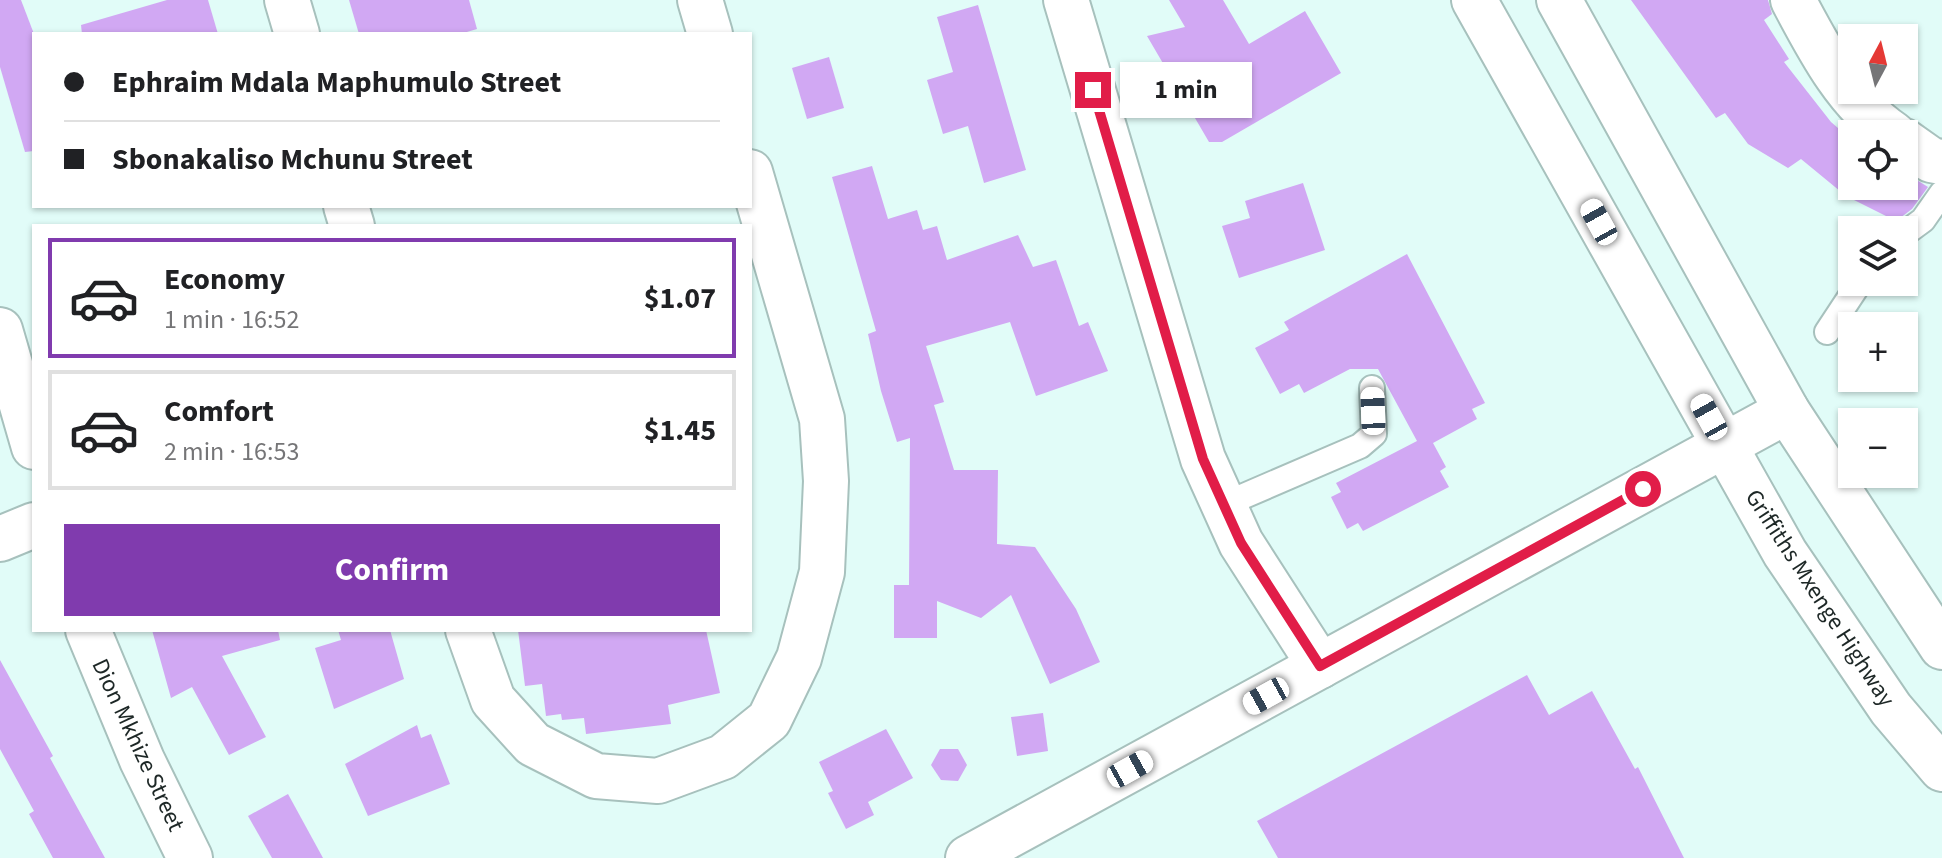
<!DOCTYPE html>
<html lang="en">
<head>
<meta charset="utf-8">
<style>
  :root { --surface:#fff; --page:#f6f6f6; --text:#202124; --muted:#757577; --line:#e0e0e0; --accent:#803bae }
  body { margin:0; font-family:"Source Sans 3",sans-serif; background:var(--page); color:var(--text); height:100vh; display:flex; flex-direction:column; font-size:30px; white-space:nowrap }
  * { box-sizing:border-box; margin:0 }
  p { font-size:26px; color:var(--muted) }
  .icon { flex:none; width:44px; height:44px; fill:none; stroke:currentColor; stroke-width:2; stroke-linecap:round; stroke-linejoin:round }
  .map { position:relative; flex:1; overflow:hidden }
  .side { position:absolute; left:32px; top:224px; width:720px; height:408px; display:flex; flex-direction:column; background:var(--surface); border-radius:0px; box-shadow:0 2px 6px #0004 }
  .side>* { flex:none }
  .top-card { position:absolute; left:32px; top:32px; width:720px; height:176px; border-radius:0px; box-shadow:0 2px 6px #0004; display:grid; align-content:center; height:176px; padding:0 32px; background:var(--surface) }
  .needle { width:52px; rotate:7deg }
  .buttons { position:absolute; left:1838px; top:24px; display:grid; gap:16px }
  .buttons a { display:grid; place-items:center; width:80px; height:80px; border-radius:0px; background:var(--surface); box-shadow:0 2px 6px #0004; font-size:40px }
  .end { position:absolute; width:36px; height:36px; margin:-18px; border:10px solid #e11d48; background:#fff; box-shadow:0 0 0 4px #fff }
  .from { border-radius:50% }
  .bubble { position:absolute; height:56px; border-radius:0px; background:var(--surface); box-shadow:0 2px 6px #0004; font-size:26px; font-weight:700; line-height:56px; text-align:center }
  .car { position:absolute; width:24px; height:48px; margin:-24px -12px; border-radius:10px; box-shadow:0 0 6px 2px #0007; background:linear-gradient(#fff 24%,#345 0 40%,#fff 0 76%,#345 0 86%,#fff 0) }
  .top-card b { display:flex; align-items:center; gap:28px; height:76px; font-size:30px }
  .top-card b+b { border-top:2px solid var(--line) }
  .top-card i { width:20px; height:20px; background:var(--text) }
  ul { padding:14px 0 0; list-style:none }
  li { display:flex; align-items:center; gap:24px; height:120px; margin:0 16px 12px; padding:0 16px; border:4px solid var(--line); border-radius:0px }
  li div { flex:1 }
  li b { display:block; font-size:30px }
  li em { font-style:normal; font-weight:700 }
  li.on { border-color:var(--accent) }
  li>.icon { width:72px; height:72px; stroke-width:1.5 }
  .primary-button { display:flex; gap:16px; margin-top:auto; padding:16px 32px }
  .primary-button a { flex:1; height:92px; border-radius:0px; background:var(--accent); color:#fff; font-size:32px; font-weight:700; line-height:92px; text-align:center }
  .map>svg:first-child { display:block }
</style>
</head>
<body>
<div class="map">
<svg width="1942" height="858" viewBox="0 0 1942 858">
  <rect width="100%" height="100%" fill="#e1fcf8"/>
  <g fill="#d1a8f3">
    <polygon points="0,0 21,0 34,34 34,151 25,152 0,67"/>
    <polygon points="167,0 208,0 218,34 82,34 81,25"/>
    <polygon points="349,0 469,0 477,29 460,34 359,34"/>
    <polygon points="1169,0 1223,0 1249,44 1305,11 1341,73 1222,142 1209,142 1147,36 1185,27"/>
    <polygon points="1631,0 1768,0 1772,14 1764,20 1789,59 1784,62 1831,122 1852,140 1852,186 1904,186 1904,172 1928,187 1912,209 1896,221 1846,196 1801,159 1788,168 1748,144 1725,113 1716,118"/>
    <polygon points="978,5 1026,170 984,183 968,126 943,134 927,80 953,72 937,17"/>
    <polygon points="829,57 844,108 807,119 792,68"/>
    <polygon points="872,166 888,219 917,210 923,230 937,226 947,260 1018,235 1033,267 1056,260 1079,326 1088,322 1108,371 1036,396 1010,322 926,346 944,402 934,405 954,470 998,470 997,544 1035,547 1076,609 1100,662 1050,684 1011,595 981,618 937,601 937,638 894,638 894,585 909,585 910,438 897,442 881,391 868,334 876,331 832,177"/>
    <polygon points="1303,183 1325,250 1239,278 1222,226 1250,218 1245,201"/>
    <polygon points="1407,254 1485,403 1472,409 1477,419 1433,443 1446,467 1440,471 1449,487 1363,531 1358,523 1347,529 1331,497 1341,492 1336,483 1417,441 1378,369 1350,369 1304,393 1299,384 1280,394 1255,348 1289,330 1284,322"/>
    <polygon points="152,630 278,630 280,640 222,656 266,737 229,755 192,687 171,698"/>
    <polygon points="338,630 390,630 404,679 334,709 315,648 341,640"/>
    <polygon points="518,630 706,630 720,693 668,705 671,724 586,734 584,718 562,720 561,714 546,716 542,684 525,686"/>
    <polygon points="0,660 53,756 50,758 105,858 53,858 29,814 34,811 0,749"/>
    <polygon points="1527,675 1549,715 1592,691 1635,769 1638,767 1684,858 1278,858 1257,821"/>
    <polygon points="1043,713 1048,751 1017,756 1011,717"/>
    <polygon points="417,725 421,738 431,734 450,784 368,816 345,764"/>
    <polygon points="886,729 913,778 868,802 874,815 846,829 828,793 833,791 819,762"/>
    <polygon points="940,749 958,749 967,765 958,781 941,780 931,765"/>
    <polygon points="288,794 323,858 272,858 248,816"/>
  </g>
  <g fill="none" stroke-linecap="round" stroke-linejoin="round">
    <defs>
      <g id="service">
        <polyline points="1904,234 1923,220 1942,193"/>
        <polyline points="1827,332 1860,282"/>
        <polyline points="1223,505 1360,446 1374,434 1372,388"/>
      </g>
      <g id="minor">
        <polyline points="287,0 297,34"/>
        <polyline points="700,0 710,34"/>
        <polyline points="1066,0 1203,459 1241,543 1320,666"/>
        <path d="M1793,0C1819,49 1846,102 1893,134"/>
        <polyline points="1904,141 1931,160 1942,162"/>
        <polyline points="346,206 352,226"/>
        <polyline points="0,330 34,447"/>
        <polyline points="0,539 34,525"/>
        <polyline points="88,630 142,760 190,858"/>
        <polyline points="468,630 493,700 533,744 596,776 658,781 723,757 769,720 799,658 822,572 826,481 822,419 750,172"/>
        <polyline points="968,858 1787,411"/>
      </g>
      <g id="tertiary">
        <polyline points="1474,0 1785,553 1891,709 1942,769"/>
        <polyline points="1559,0 1787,411 1942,647"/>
      </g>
    </defs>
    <use href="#service" stroke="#a7c1bd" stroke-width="28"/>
    <use href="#minor" stroke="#a7c1bd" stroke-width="48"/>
    <use href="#tertiary" stroke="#a7c1bd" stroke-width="48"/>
    <use href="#service" stroke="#fff" stroke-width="24"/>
    <use href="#minor" stroke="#fff" stroke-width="44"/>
    <use href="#tertiary" stroke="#fff" stroke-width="44"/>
  </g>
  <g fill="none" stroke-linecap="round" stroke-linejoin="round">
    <polyline stroke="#e11d48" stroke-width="10" points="1093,90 1203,459 1241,543 1320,666 1643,489"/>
  </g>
  <g text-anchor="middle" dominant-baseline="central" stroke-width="8" stroke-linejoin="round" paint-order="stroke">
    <g font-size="24" fill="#1d2726" stroke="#fff">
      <text transform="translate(1820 598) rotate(57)">Griffiths Mxenge Highway</text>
      <text transform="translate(138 745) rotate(65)">Dion Mkhize Street</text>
    </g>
  </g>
</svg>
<div class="buttons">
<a><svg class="needle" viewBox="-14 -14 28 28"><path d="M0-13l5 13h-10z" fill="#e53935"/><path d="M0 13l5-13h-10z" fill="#757577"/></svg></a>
<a><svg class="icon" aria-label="locate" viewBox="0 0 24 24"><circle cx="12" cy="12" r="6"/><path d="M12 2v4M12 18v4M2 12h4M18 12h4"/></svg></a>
<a><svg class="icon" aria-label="layers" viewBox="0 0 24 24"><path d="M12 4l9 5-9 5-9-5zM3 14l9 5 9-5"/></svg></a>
<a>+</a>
<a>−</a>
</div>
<i class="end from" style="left:1643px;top:489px"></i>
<i class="end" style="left:1093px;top:90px"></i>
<div class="bubble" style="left:1120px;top:62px;width:132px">1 min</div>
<i class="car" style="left:1599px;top:222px;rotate:331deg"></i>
<i class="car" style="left:1373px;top:411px;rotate:358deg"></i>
<i class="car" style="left:1709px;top:417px;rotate:331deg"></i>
<i class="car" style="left:1266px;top:696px;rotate:241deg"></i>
<i class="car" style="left:1130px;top:769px;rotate:61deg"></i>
<div class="top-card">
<b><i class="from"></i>Ephraim Mdala Maphumulo Street</b>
<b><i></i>Sbonakaliso Mchunu Street</b>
</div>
<section class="side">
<ul>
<li class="on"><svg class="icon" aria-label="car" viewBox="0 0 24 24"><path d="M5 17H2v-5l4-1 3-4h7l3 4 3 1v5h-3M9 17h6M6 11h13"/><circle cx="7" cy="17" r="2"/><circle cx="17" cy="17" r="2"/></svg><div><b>Economy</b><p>1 min · 16:52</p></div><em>$1.07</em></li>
<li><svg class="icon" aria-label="car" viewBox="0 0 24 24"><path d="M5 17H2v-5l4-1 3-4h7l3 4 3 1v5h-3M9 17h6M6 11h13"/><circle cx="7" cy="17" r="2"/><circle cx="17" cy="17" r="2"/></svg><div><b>Comfort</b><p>2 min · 16:53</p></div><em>$1.45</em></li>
</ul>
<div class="primary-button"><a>Confirm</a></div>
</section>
</div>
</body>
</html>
